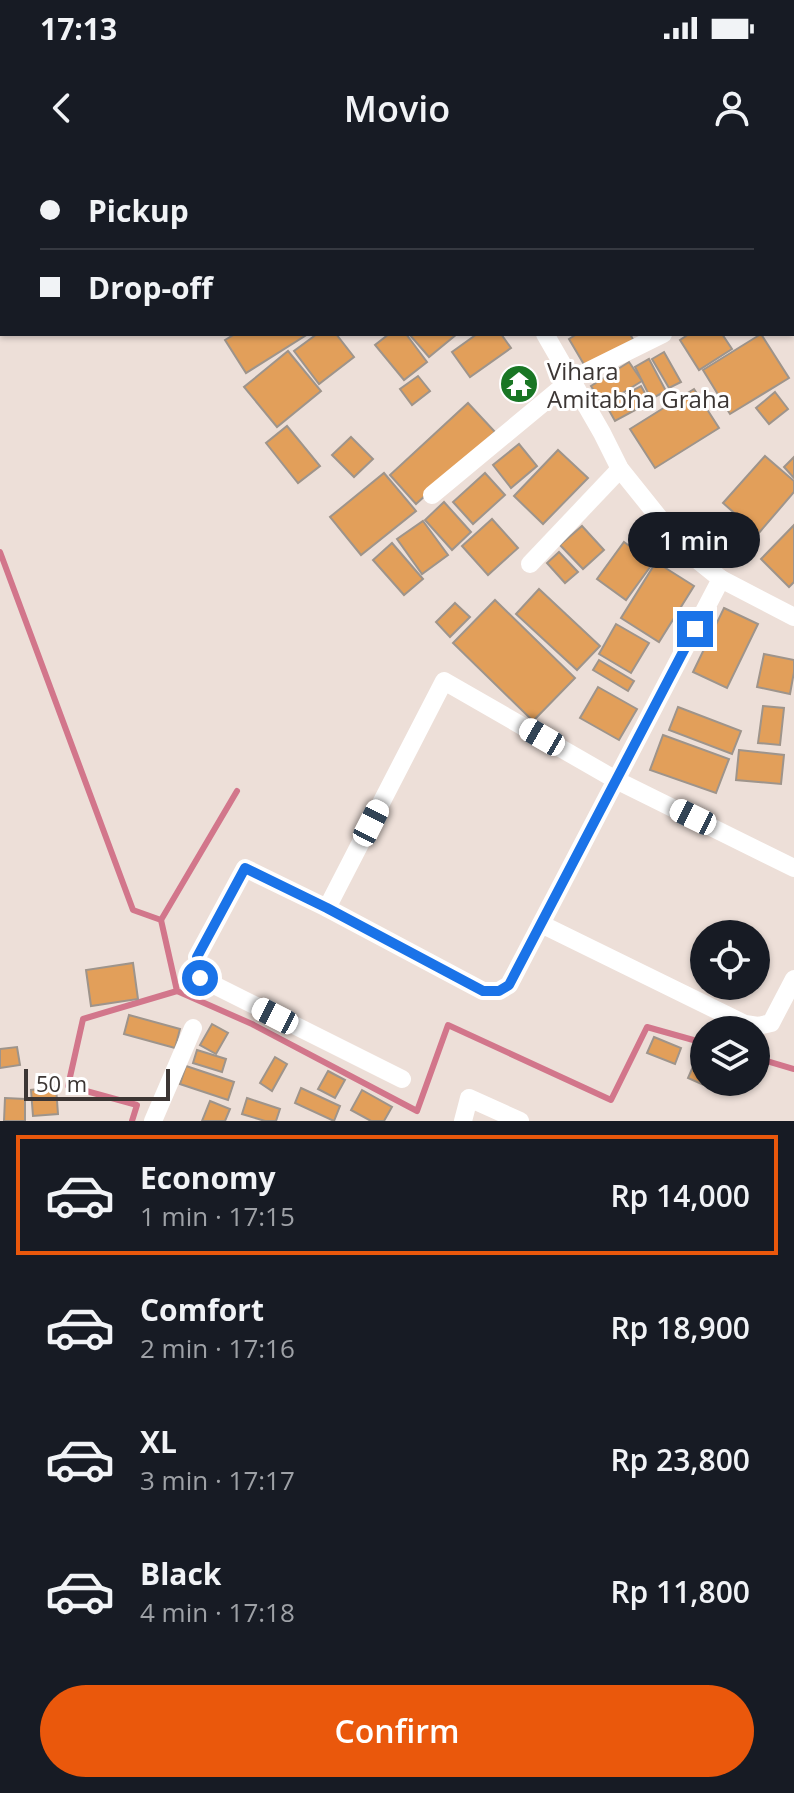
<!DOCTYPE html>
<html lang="en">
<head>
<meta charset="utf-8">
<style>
  :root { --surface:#171b24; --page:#20242c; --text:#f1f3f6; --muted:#9ea1a6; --line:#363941; --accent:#ea580c }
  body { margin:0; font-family:"Open Sans",sans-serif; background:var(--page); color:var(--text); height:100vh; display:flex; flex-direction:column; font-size:30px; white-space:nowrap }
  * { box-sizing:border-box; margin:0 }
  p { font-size:26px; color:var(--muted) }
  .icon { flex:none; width:44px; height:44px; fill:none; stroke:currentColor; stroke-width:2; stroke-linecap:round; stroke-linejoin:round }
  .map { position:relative; height:961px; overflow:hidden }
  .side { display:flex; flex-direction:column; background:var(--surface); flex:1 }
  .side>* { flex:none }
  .guide { position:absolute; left:0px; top:0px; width:794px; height:176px; box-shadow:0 2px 6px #0004; display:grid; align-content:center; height:176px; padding:0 40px; background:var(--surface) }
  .tools { position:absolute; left:690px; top:760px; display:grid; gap:16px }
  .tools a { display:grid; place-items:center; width:80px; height:80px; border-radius:50%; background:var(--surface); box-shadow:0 2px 6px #0004; font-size:40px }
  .scale { position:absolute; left:24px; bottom:20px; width:146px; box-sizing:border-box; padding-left:8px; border:4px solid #3c3634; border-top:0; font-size:22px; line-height:28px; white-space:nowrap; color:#3c3634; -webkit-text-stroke:6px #fff; paint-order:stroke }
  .end { position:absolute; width:36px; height:36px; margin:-18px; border:10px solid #1a73e8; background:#fff; box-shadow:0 0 0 4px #fff }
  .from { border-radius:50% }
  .bubble { position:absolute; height:56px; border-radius:28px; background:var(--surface); box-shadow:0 2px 6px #0004; font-size:26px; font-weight:600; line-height:56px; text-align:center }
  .car { position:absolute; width:24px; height:48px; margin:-24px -12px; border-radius:10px; box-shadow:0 0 6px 2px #0007; background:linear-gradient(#fff 24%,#345 0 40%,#fff 0 76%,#345 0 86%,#fff 0) }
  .guide b { display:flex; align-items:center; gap:28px; height:76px; font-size:30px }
  .guide b+b { border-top:2px solid var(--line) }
  .guide i { width:20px; height:20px; background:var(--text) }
  ul { padding:14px 0 0; list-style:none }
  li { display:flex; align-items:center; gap:24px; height:120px; margin:0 16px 12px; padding:0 24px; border:4px solid transparent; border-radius:0px }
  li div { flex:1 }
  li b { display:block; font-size:30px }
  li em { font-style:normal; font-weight:600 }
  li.current { border-color:var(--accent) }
  li>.icon { width:72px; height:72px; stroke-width:1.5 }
  .cta { display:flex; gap:16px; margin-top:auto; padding:16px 40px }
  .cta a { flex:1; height:92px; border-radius:48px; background:var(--accent); color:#fff; font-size:32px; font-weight:600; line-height:92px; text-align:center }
  .status { display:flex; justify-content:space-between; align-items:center; height:56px; padding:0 40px; background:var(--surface); direction:ltr }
  .status svg { height:22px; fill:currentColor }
  header { display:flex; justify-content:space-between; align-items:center; height:104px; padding:0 40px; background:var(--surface); font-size:36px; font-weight:600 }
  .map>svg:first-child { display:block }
</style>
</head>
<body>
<div class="status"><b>17:13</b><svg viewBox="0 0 49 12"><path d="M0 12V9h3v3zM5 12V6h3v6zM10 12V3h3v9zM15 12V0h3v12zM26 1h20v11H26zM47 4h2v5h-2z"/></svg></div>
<header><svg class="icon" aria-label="back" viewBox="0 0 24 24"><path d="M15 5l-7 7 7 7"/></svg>Movio<svg class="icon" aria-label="person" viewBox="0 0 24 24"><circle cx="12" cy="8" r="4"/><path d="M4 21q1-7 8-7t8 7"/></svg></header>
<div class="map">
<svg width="794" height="961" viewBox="0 0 794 961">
  <rect width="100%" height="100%" fill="#eddfd8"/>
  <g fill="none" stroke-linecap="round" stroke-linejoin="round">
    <g stroke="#d2768b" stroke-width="6">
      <polyline points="0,392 133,750 161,760 177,831 252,864 417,951 448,865 611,940 647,867 704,883"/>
      <polyline points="161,760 237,631"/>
      <polyline points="756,898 794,909"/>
      <polyline points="132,961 137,945 68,926 83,859 177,831"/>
    </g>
  </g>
  <g fill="#e29f5a" stroke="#9e948b" stroke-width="2">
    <polygon points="265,0 319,0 321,2 267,2"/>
    <polygon points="235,174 308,174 246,213 225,180"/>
    <polygon points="317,174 336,174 354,197 319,224 294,191"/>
    <polygon points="389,174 406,174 427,202 404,220 375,185"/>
    <polygon points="409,174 457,174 429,197"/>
    <polygon points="477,174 501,174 511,188 470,217 452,192"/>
    <polygon points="577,174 630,174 634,181 586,208 569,179"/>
    <polygon points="689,174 722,174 732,189 699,210 680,180"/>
    <polygon points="761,174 789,218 730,254 703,210"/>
    <polygon points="288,191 321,231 277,267 244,227"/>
    <polygon points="664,192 681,222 669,228 652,199"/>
    <polygon points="649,199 666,231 651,239 635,207"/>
    <polygon points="629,202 642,221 603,245 591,226"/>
    <polygon points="418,216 430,231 412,245 400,229"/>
    <polygon points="641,226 650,242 615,261 606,245"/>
    <polygon points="694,229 719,268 655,308 630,269"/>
    <polygon points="775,232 788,249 769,264 756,248"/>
    <polygon points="468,243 495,272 416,344 390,315"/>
    <polygon points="287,266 320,306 298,323 266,283"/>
    <polygon points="351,277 373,299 354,317 332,295"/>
    <polygon points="519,284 537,306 511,328 493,305"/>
    <polygon points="558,290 588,318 543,364 514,336"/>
    <polygon points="765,296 794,321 794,332 758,374 723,343"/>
    <polygon points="794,297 794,318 784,307"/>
    <polygon points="384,313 416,351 361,395 330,357"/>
    <polygon points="485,313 505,335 473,364 453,342"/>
    <polygon points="444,342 471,372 452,390 425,360"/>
    <polygon points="492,359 518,388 488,415 462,386"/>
    <polygon points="423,361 448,395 422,414 397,379"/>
    <polygon points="794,365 794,422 789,427 761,399"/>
    <polygon points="582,366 604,390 583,409 560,385"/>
    <polygon points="624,382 653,403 626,440 597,419"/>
    <polygon points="392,383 423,419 404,435 373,400"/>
    <polygon points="559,392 578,412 565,423 547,403"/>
    <polygon points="656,402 694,426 659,482 621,458"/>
    <polygon points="539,429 600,486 577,510 516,454"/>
    <polygon points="495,440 575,518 533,561 453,483"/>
    <polygon points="455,443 470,457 450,477 436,462"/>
    <polygon points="724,448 758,464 727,528 693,512"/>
    <polygon points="616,464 649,483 631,513 599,494"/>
    <polygon points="764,494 794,500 794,512 790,534 757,527"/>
    <polygon points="599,500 634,521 628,531 593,510"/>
    <polygon points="598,527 637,549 619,580 580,558"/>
    <polygon points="763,546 784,548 780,585 758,583"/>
    <polygon points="678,547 741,571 732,594 669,570"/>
    <polygon points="663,575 729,599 716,633 650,610"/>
    <polygon points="739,590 784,595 781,624 736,620"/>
    <polygon points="133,803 138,839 91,846 86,810"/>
    <polygon points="129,855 180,869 175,888 124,874"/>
    <polygon points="212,864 228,873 216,894 200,885"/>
    <polygon points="654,877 681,888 675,904 647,893"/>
    <polygon points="17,887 20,905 0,908 0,889"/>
    <polygon points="197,890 226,899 222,912 193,903"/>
    <polygon points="699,893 704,896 704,922 719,922 715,930 688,918"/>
    <polygon points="275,897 287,904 272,931 260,923"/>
    <polygon points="186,906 234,922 228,940 180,924"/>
    <polygon points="328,911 345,920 335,938 318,929"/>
    <polygon points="56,927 58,954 33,956 31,930"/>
    <polygon points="301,928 340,946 334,961 295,943"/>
    <polygon points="362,930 392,947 384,961 371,961 351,950"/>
    <polygon points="5,938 25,939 25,961 4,961"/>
    <polygon points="247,938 280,949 276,961 265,961 242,954"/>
    <polygon points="210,941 230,949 225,961 202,961"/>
  </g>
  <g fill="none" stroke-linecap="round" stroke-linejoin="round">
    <g stroke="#fff" stroke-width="18">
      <polyline points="426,0 427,2"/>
      <polyline points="0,2 2,4"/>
      <polyline points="506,2 512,0"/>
      <polyline points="432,335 572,219 663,174"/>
      <polyline points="530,404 620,309"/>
      <polyline points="721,419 794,457"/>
      <polyline points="327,748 483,831 499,831 509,825 721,419 685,390 620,309 602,273 545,174"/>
      <polyline points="541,764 745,864 758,866 771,863 794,819"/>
      <polyline points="402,919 200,818 197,797 245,708 327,748 444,521 616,620 794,708"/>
      <polyline points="153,961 193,868"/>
      <polyline points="463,961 469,938 520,961"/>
    </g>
  </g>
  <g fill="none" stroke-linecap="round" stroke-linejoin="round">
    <polyline stroke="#1a73e8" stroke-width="10" points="200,818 197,797 245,708 327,748 483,831 499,831 509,825 695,469"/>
  </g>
  <defs>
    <symbol id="temple-disc" viewBox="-11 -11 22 22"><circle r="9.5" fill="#197624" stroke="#fff"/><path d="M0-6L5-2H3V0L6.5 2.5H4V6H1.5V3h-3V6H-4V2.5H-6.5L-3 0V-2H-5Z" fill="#fff"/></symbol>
  </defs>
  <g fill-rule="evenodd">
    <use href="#temple-disc" x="497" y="202" width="44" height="44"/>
  </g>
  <g text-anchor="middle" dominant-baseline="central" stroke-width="6" stroke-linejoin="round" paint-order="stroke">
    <g font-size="24" fill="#3c3634" stroke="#fff" text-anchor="start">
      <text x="547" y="210">Vihara<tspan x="547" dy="28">Amitabha Graha</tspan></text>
    </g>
  </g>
</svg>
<div class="tools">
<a><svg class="icon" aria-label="locate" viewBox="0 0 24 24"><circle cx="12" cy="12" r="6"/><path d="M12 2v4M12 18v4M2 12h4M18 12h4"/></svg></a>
<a><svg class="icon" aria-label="layers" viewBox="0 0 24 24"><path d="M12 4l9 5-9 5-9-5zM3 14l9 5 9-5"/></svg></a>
</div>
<div class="scale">50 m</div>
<i class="end from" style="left:200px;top:818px"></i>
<i class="end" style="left:695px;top:469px"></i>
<div class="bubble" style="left:628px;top:352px;width:132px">1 min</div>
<i class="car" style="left:542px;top:577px;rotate:300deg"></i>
<i class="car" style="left:693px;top:657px;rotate:296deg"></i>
<i class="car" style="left:371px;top:663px;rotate:27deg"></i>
<i class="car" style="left:275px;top:856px;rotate:297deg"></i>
<div class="guide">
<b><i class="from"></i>Pickup</b>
<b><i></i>Drop-off</b>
</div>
</div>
<section class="side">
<ul>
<li class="current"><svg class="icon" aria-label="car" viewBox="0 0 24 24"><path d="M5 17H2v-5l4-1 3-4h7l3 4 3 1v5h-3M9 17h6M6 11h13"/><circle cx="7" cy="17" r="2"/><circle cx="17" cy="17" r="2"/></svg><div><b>Economy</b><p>1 min · 17:15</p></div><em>Rp 14,000</em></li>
<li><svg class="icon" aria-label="car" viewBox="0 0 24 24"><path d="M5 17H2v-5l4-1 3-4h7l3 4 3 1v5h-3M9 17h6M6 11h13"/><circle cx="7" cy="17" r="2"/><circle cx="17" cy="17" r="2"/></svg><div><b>Comfort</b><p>2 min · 17:16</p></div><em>Rp 18,900</em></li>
<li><svg class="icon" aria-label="car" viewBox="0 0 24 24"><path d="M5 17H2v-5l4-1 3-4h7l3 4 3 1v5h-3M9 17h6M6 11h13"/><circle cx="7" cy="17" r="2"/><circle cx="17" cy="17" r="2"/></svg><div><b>XL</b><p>3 min · 17:17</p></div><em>Rp 23,800</em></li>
<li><svg class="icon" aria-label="car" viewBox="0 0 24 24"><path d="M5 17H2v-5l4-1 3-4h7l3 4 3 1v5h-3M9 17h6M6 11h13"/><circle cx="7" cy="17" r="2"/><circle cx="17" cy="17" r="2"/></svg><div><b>Black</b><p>4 min · 17:18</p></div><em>Rp 11,800</em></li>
</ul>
<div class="cta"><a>Confirm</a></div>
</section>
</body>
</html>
